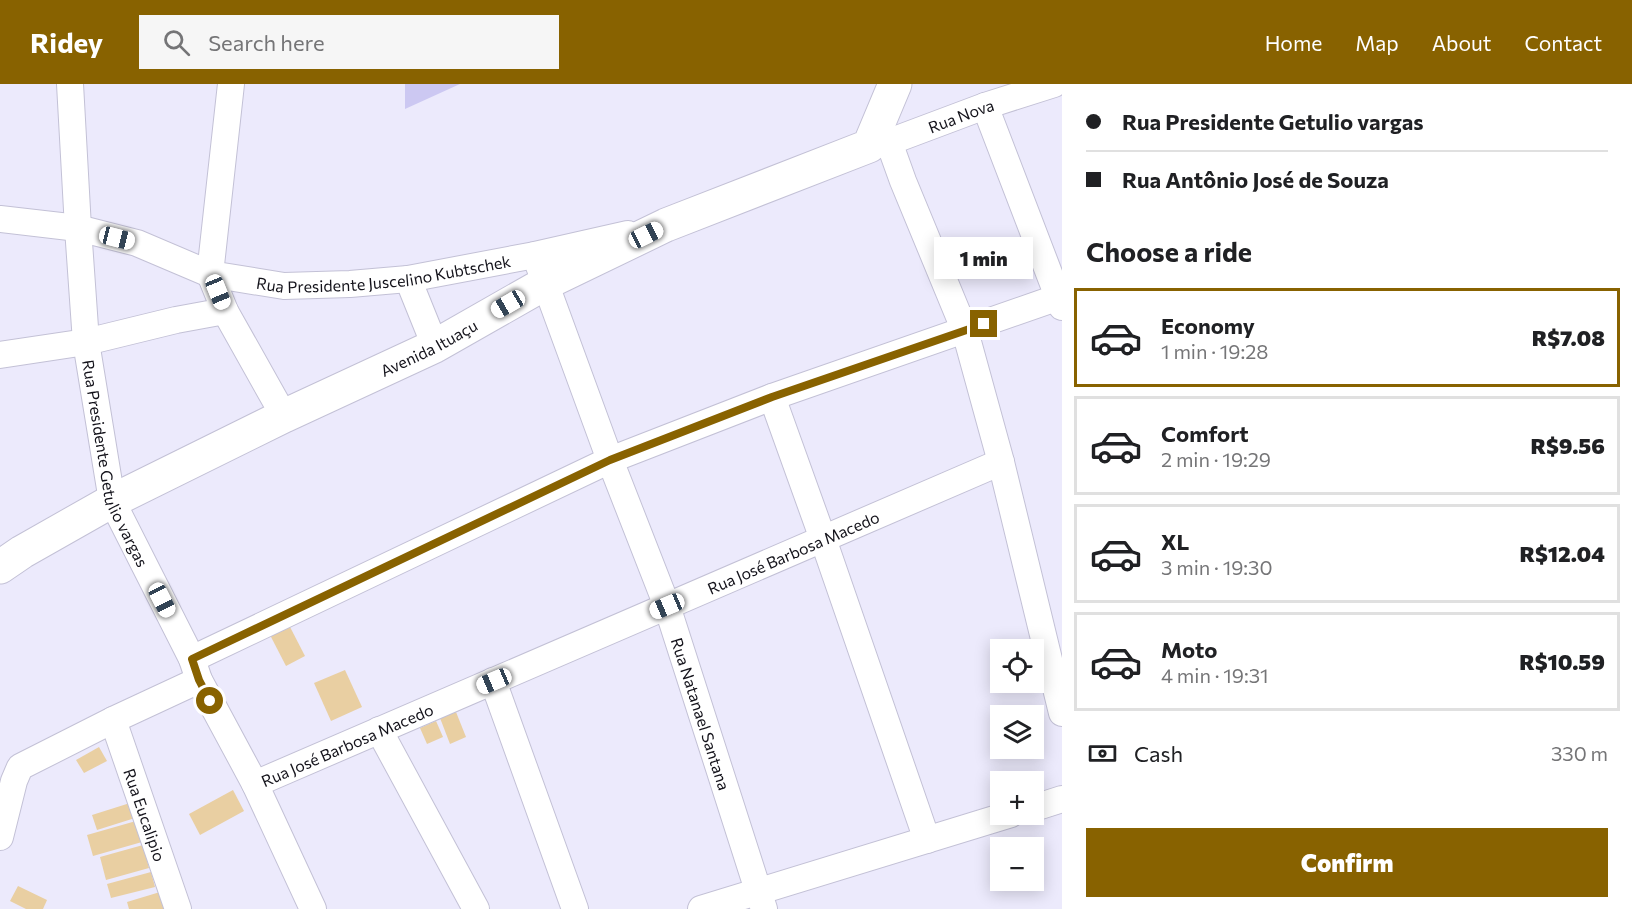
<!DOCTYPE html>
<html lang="en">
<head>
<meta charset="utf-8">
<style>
  :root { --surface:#fff; --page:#f6f6f6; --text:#202124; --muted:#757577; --line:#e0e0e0; --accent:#886200 }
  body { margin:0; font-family:Commissioner,sans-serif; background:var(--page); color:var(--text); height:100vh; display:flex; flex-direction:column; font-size:22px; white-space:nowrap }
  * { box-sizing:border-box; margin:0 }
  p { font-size:20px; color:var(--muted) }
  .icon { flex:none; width:33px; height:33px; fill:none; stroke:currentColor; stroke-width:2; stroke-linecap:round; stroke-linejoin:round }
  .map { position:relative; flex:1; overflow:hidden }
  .sheet { display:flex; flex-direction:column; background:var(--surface); width:570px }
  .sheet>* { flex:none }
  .hud { display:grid; align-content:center; height:132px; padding:0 24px; background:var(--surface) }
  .controls { position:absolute; left:990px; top:555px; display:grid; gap:12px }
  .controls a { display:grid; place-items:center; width:54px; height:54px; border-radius:0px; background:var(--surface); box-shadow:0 3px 15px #0003; font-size:30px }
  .end { position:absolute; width:27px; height:27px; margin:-14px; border:8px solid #886200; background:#fff; box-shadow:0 0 0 3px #fff }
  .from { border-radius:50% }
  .bubble { position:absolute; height:42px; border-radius:0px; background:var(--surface); box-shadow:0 3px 15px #0003; font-size:20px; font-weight:800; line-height:42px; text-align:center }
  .car { position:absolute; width:18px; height:36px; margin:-18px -9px; border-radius:8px; box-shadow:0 0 4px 2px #0007; background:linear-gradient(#fff 24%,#345 0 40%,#fff 0 76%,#345 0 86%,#fff 0) }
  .hud b { display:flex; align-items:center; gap:21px; height:57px; font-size:22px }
  .hud b+b { border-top:2px solid var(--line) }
  .hud i { width:15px; height:15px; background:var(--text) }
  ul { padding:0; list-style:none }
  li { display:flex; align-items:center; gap:18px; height:99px; margin:0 12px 9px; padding:0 12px; border:3px solid var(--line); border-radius:0px }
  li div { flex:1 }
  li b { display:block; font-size:22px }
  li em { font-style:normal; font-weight:800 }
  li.active { border-color:var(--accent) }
  li>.icon { width:54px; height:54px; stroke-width:1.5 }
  h2 { padding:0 24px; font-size:27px; line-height:72px }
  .pay { display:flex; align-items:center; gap:15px; height:66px; padding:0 24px; font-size:22px }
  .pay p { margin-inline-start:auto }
  .primary-button { display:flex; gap:12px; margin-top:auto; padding:12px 24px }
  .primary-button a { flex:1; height:69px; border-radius:0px; background:var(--accent); color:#fff; font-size:24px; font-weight:800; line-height:69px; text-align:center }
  header { display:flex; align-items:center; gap:36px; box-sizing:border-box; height:84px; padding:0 30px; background:var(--accent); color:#fff }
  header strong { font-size:28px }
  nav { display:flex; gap:33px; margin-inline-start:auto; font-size:21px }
  .search { width:420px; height:54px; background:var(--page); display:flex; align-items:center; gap:15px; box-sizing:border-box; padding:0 21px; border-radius:0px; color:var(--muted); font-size:22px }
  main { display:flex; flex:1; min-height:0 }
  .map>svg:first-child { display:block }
</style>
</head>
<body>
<header>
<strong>Ridey</strong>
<div class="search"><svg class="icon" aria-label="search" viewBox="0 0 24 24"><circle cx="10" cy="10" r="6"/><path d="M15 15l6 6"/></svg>Search here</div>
<nav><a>Home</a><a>Map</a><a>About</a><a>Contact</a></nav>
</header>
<main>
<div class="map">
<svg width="1062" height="825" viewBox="0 0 1062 825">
  <rect width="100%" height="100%" fill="#eceafc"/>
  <polygon fill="#ccc8f2" points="405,0 460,0 405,25"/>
  <g fill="#e9cfa2">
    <polygon points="289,541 305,572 286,582 270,551"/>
    <polygon points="345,586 362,623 331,637 314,599"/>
    <polygon points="456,628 466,653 450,660 440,634"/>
    <polygon points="436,637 443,653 427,660 420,644"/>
    <polygon points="99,663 107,677 84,689 76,676"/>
    <polygon points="233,706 244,727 200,751 189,730"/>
    <polygon points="130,719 135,734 97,746 92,731"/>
    <polygon points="136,737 142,758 93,772 87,751"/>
    <polygon points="143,761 149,784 106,796 100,773"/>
    <polygon points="151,788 155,803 111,814 107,800"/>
    <polygon points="18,802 47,816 43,825 26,825 10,817"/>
    <polygon points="160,808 166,825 129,825 127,818"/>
  </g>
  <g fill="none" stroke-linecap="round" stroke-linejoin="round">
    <defs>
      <g id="minor">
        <path id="s1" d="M70,0L78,144L86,258L112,417L192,575L199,596L255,700L313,825"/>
        <polyline points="231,0 210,190 225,227 284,332"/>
        <polyline points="985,22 1062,223"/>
        <polyline points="889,58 903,97 965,247 1001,378 1062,629"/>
        <path id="s2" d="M872,62L889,58L985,22L1054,0"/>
        <path id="s3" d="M0,135L78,144L137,159L210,190L284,202L350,200L408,195L535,171L628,150"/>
        <path id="s4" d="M535,171L610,376L667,522L764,825"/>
        <polyline points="408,195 435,262"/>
        <polyline points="0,271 86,258 176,236 225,227"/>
        <polyline points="772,313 823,455 927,756"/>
        <polyline points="192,575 610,376 772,313 1059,213"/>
        <polyline points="493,597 575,825"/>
        <path id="s5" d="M113,636L178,825"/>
        <polyline points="379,646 476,825"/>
        <path id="s6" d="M255,700L1001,378"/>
        <polyline points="1034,724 1062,715"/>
        <polyline points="0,753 14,697 20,683 113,636 199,596"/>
        <polyline points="701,825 1011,730"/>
      </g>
      <g id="major">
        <path id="s7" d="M0,483L22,468L112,417L284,332L435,262L544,200L666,141L869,62L895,0"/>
      </g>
    </defs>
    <use href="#minor" stroke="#c3c1d6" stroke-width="28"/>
    <use href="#major" stroke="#c3c1d6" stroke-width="35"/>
    <use href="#minor" stroke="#fff" stroke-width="26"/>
    <use href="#major" stroke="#fff" stroke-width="33"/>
  </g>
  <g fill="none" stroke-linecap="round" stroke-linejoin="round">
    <polyline stroke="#886200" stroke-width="8" points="210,617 199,596 192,575 610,376 772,313 984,240"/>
  </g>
  <g text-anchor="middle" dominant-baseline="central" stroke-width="4.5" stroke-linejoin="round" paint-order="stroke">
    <g font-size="16" fill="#13121a" stroke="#eceafc">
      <text stroke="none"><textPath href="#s2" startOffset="94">Rua Nova</textPath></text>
      <text stroke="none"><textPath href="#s3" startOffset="394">Rua Presidente Juscelino Kubtschek</textPath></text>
      <text stroke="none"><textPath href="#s7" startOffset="482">Avenida Ituaçu</textPath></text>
      <text stroke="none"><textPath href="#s1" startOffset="384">Rua Presidente Getulio vargas</textPath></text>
      <text stroke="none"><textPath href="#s6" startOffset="586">Rua José Barbosa Macedo</textPath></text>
      <text stroke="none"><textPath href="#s4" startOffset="488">Rua Natanael Santana</textPath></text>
      <text stroke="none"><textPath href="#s6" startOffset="100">Rua José Barbosa Macedo</textPath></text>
      <text stroke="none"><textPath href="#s5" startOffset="100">Rua Eucalipio</textPath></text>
    </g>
  </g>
</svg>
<div class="controls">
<a><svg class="icon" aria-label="locate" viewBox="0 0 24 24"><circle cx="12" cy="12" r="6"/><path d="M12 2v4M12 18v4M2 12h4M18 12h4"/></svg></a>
<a><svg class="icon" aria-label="layers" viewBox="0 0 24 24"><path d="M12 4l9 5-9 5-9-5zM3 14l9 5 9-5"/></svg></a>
<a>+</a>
<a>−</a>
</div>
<i class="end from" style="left:210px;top:617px"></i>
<i class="end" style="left:984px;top:240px"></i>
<div class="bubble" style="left:934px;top:153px;width:99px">1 min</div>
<i class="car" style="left:646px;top:151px;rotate:64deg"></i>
<i class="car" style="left:117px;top:154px;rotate:104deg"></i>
<i class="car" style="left:218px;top:208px;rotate:158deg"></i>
<i class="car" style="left:508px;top:220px;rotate:240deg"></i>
<i class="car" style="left:162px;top:516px;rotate:153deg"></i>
<i class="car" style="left:667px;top:522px;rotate:247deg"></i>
<i class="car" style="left:494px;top:597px;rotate:247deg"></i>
</div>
<section class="sheet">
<div class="hud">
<b><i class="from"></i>Rua Presidente Getulio vargas</b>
<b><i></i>Rua Antônio José de Souza</b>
</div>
<h2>Choose a ride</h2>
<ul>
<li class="active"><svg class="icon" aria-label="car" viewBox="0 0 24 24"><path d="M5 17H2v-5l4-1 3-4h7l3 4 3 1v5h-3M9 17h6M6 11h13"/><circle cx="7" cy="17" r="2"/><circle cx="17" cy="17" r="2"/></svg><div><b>Economy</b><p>1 min · 19:28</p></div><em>R$7.08</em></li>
<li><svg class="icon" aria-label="car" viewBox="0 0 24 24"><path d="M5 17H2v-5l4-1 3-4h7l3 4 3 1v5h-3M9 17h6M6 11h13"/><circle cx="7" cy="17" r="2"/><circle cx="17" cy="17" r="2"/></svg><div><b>Comfort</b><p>2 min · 19:29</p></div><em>R$9.56</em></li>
<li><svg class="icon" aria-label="car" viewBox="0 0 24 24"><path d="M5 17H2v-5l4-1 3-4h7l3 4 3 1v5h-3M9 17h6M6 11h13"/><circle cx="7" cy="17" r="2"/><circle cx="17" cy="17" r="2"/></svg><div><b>XL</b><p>3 min · 19:30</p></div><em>R$12.04</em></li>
<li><svg class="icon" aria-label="car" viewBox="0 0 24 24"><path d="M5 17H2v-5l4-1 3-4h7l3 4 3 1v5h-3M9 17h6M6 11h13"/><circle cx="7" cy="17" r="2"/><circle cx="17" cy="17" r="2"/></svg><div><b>Moto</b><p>4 min · 19:31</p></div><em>R$10.59</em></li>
</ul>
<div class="pay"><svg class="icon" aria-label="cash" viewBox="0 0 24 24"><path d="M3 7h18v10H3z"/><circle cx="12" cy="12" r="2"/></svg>Cash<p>330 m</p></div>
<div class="primary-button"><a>Confirm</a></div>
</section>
</main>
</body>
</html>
